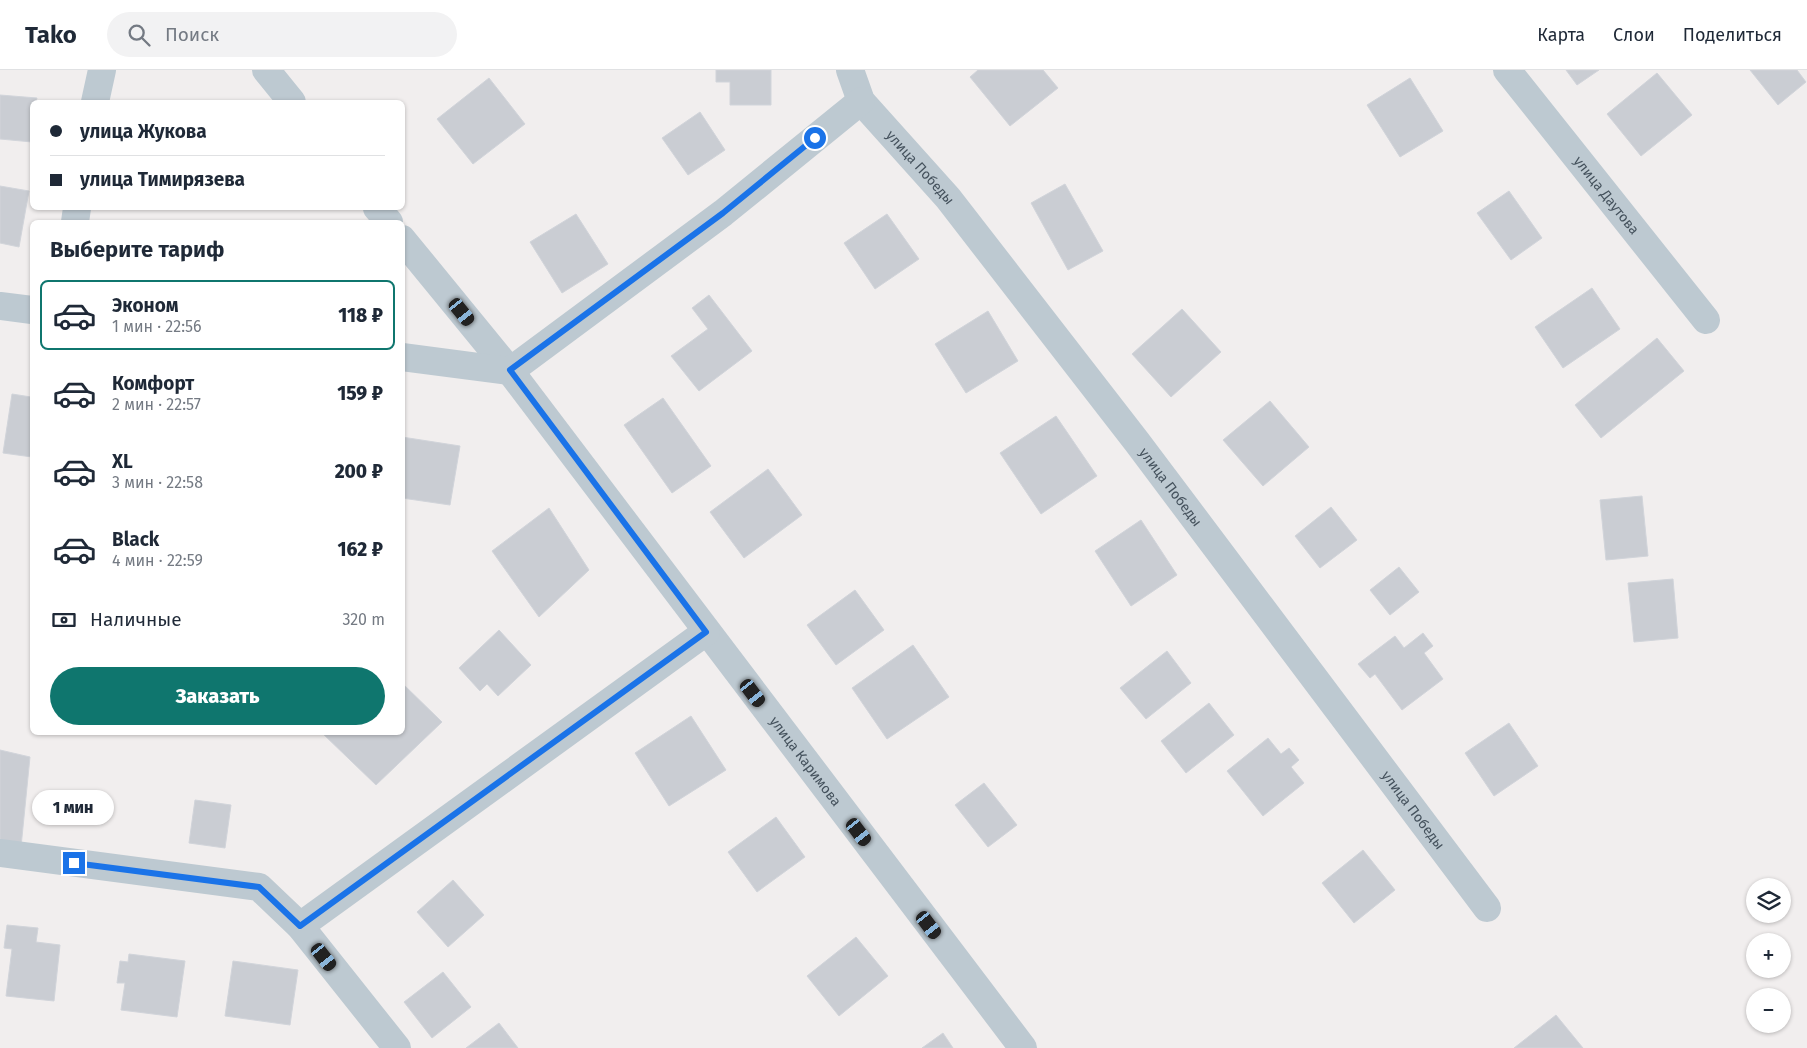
<!DOCTYPE html>
<html lang="ru">
<head>
<meta charset="utf-8">
<style>
  :root { --surface:#fff; --page:#f2f2f3; --text:#1f2937; --muted:#747a83; --line:#e0e1e3; --accent:#0f766e }
  body { margin:0; font-family:"Fira Sans",sans-serif; background:var(--page); color:var(--text); height:100vh; display:flex; flex-direction:column; font-size:19px; white-space:nowrap }
  * { box-sizing:border-box; margin:0 }
  p { font-size:16px; color:var(--muted) }
  .icon { flex:none; width:28px; height:28px; fill:none; stroke:currentColor; stroke-width:2; stroke-linecap:round; stroke-linejoin:round }
  .map { position:relative; flex:1; overflow:hidden }
  .side { position:absolute; left:30px; top:150px; width:375px; height:515px; display:flex; flex-direction:column; background:var(--surface); border-radius:8px; box-shadow:0 1px 4px #0004 }
  .side>* { flex:none }
  .banner { position:absolute; left:30px; top:30px; width:375px; height:110px; border-radius:8px; box-shadow:0 1px 4px #0004; display:grid; align-content:center; height:110px; padding:0 20px; background:var(--surface) }
  .controls { position:absolute; left:1746px; top:808px; display:grid; gap:10px }
  .controls a { display:grid; place-items:center; width:45px; height:45px; border-radius:50%; background:var(--surface); box-shadow:0 1px 4px #0004; font-size:25px }
  .end { position:absolute; width:22px; height:22px; margin:-11px; border:6px solid #1a73e8; background:#fff; box-shadow:0 0 0 2px #fff }
  .from { border-radius:50% }
  .bubble { position:absolute; height:35px; border-radius:18px; background:var(--surface); box-shadow:0 1px 4px #0004; font-size:16px; font-weight:800; line-height:35px; text-align:center }
  .car { position:absolute; width:15px; height:30px; margin:-15px -8px; border-radius:6px; box-shadow:0 0 4px 1px #0007; background:linear-gradient(#222 24%,#8ab4d8 0 40%,#222 0 76%,#8ab4d8 0 86%,#222 0) }
  .banner b { display:flex; align-items:center; gap:18px; height:48px; font-size:19px }
  .banner b+b { border-top:1px solid var(--line) }
  .banner i { width:12px; height:12px; background:var(--text) }
  ul { padding:0; list-style:none }
  li { display:flex; align-items:center; gap:15px; height:70px; margin:0 10px 8px; padding:0 10px; border:2px solid transparent; border-radius:8px }
  li div { flex:1 }
  li b { display:block; font-size:19px }
  li em { font-style:normal; font-weight:800 }
  li.on { border-color:var(--accent) }
  li>.icon { width:45px; height:45px; stroke-width:1.5 }
  h2 { padding:0 20px; font-size:22px; line-height:60px }
  .pay { display:flex; align-items:center; gap:12px; height:55px; padding:0 20px; font-size:19px }
  .pay p { margin-inline-start:auto }
  .cta { display:flex; gap:10px; margin-top:auto; padding:10px 20px }
  .cta a { flex:1; height:58px; border-radius:30px; background:var(--accent); color:#fff; font-size:20px; font-weight:800; line-height:58px; text-align:center }
  header { display:flex; align-items:center; gap:30px; box-sizing:border-box; height:70px; padding:0 25px; background:var(--surface); border-bottom:1px solid var(--line) }
  header strong { font-size:24px }
  nav { display:flex; gap:28px; margin-inline-start:auto; font-size:18px }
  .search { width:350px; height:45px; background:var(--page); display:flex; align-items:center; gap:12px; box-sizing:border-box; padding:0 18px; border-radius:28px; color:var(--muted); font-size:19px }
  .map>svg:first-child { display:block }
</style>
</head>
<body>
<header>
<strong>Tako</strong>
<div class="search"><svg class="icon" aria-label="search" viewBox="0 0 24 24"><circle cx="10" cy="10" r="6"/><path d="M15 15l6 6"/></svg>Поиск</div>
<nav><a>Карта</a><a>Слои</a><a>Поделиться</a></nav>
</header>
<div class="map">
<svg width="1807" height="978" viewBox="0 0 1807 978">
  <rect width="100%" height="100%" fill="#f1eeee"/>
  <g fill="#cacdd3" stroke="#d1d4da">
    <polygon points="716,0 771,0 771,35 730,35 730,12 716,12"/>
    <polygon points="978,0 1043,0 1058,18 1010,56 970,7"/>
    <polygon points="1566,0 1599,0 1577,15"/>
    <polygon points="1750,0 1797,0 1806,12 1778,35"/>
    <polygon points="1657,3 1692,45 1641,86 1607,44"/>
    <polygon points="489,8 525,54 473,94 437,49"/>
    <polygon points="1410,8 1443,61 1400,87 1367,35"/>
    <polygon points="0,25 37,28 36,32 32,32 32,72 0,69"/>
    <polygon points="700,42 725,80 688,105 662,68"/>
    <polygon points="1065,114 1103,181 1068,200 1031,133"/>
    <polygon points="0,116 29,121 19,177 0,173"/>
    <polygon points="1509,121 1542,168 1511,190 1477,143"/>
    <polygon points="576,144 608,194 562,223 530,172"/>
    <polygon points="887,144 919,189 875,219 844,173"/>
    <polygon points="1592,218 1620,259 1563,298 1535,257"/>
    <polygon points="709,225 752,281 699,321 671,286 708,259 692,238"/>
    <polygon points="1182,239 1221,282 1171,327 1132,284"/>
    <polygon points="988,241 1018,291 966,323 935,274"/>
    <polygon points="1657,268 1684,301 1601,368 1575,335"/>
    <polygon points="32,317 32,387 3,383 12,324 31,327"/>
    <polygon points="663,328 711,396 672,423 624,355"/>
    <polygon points="1270,331 1309,377 1263,416 1223,370"/>
    <polygon points="1056,346 1097,406 1041,444 1000,383"/>
    <polygon points="402,367 460,376 450,435 402,428"/>
    <polygon points="768,399 802,445 744,488 710,442"/>
    <polygon points="1642,426 1648,486 1606,490 1600,430"/>
    <polygon points="1331,437 1357,470 1320,498 1295,466"/>
    <polygon points="549,438 589,500 539,547 492,481"/>
    <polygon points="1141,450 1177,505 1131,536 1095,481"/>
    <polygon points="1399,497 1419,522 1390,545 1370,520"/>
    <polygon points="1673,509 1678,568 1634,572 1628,513"/>
    <polygon points="855,520 884,560 836,595 807,555"/>
    <polygon points="499,560 531,595 498,626 487,614 480,621 459,598"/>
    <polygon points="1423,563 1433,576 1424,583 1443,609 1402,640 1375,604 1370,608 1358,594 1395,566 1404,578"/>
    <polygon points="913,575 949,627 887,669 852,618"/>
    <polygon points="1167,581 1191,613 1146,649 1120,618"/>
    <polygon points="402,613 442,652 376,715 321,662 402,662"/>
    <polygon points="1209,633 1234,665 1186,703 1161,671"/>
    <polygon points="691,646 726,700 669,736 635,683"/>
    <polygon points="1509,653 1538,696 1494,726 1465,683"/>
    <polygon points="1268,668 1281,684 1289,678 1299,690 1291,697 1304,713 1263,746 1227,701"/>
    <polygon points="0,680 30,687 21,777 0,769"/>
    <polygon points="984,713 1017,755 988,777 955,735"/>
    <polygon points="195,730 231,735 225,778 189,773"/>
    <polygon points="776,747 805,787 757,822 728,782"/>
    <polygon points="1363,780 1395,820 1354,853 1322,813"/>
    <polygon points="453,810 484,845 448,877 417,842"/>
    <polygon points="7,855 38,858 36,872 60,875 54,931 6,926 12,879 4,878"/>
    <polygon points="856,867 888,906 839,946 807,906"/>
    <polygon points="129,884 185,891 177,947 121,940 125,913 117,913 120,891 128,892"/>
    <polygon points="233,891 298,900 290,955 225,946"/>
    <polygon points="443,902 471,937 432,968 404,932"/>
    <polygon points="1556,945 1583,978 1514,978"/>
    <polygon points="499,953 518,978 466,978"/>
    <polygon points="943,963 953,978 922,978"/>
  </g>
  <g fill="none" stroke-linecap="round" stroke-linejoin="round">
    <g stroke="#bdc9d1" stroke-width="28">
      <polyline points="266,0 292,32"/>
      <path id="s1" d="M850,0L861,31L948,128L1137,372L1487,838"/>
      <path id="s2" d="M1507,0L1706,250"/>
      <polyline points="95,32 102,0"/>
      <polyline points="377,138 389,152"/>
      <polyline points="75,152 77,138"/>
      <path id="s3" d="M402,169L510,301L1023,978"/>
      <polyline points="0,236 32,240"/>
      <polyline points="402,287 510,301 723,143 861,31"/>
      <polyline points="0,783 259,817 300,856 397,978"/>
      <polyline points="300,856 706,562"/>
    </g>
  </g>
  <g fill="none" stroke-linecap="round" stroke-linejoin="round">
    <polyline stroke="#1a73e8" stroke-width="6" points="74,793 259,817 300,856 706,562 510,300 723,143 815,68"/>
  </g>
  <g text-anchor="middle" dominant-baseline="central" stroke-width="4.5" stroke-linejoin="round" paint-order="stroke">
    <g font-size="14" fill="#45525d" stroke="#fff">
      <text stroke="none"><textPath href="#s1" startOffset="122">улица Победы</textPath></text>
      <text stroke="none"><textPath href="#s2" startOffset="160">улица Даутова</textPath></text>
      <text stroke="none"><textPath href="#s1" startOffset="528">улица Победы</textPath></text>
      <text stroke="none"><textPath href="#s3" startOffset="660">улица Каримова</textPath></text>
      <text stroke="none"><textPath href="#s1" startOffset="932">улица Победы</textPath></text>
    </g>
  </g>
</svg>
<div class="controls">
<a><svg class="icon" aria-label="layers" viewBox="0 0 24 24"><path d="M12 4l9 5-9 5-9-5zM3 14l9 5 9-5"/></svg></a>
<a>+</a>
<a>−</a>
</div>
<i class="end from" style="left:815px;top:68px"></i>
<i class="end" style="left:74px;top:793px"></i>
<div class="bubble" style="left:32px;top:720px;width:82px">1 мин</div>
<i class="car" style="left:462px;top:242px;rotate:141deg"></i>
<i class="car" style="left:753px;top:623px;rotate:143deg"></i>
<i class="car" style="left:859px;top:762px;rotate:143deg"></i>
<i class="car" style="left:929px;top:855px;rotate:143deg"></i>
<i class="car" style="left:324px;top:887px;rotate:142deg"></i>
<div class="banner">
<b><i class="from"></i>улица Жукова</b>
<b><i></i>улица Тимирязева</b>
</div>
<section class="side">
<h2>Выберите тариф</h2>
<ul>
<li class="on"><svg class="icon" aria-label="car" viewBox="0 0 24 24"><path d="M5 17H2v-5l4-1 3-4h7l3 4 3 1v5h-3M9 17h6M6 11h13"/><circle cx="7" cy="17" r="2"/><circle cx="17" cy="17" r="2"/></svg><div><b>Эконом</b><p>1 мин · 22:56</p></div><em>118 ₽</em></li>
<li><svg class="icon" aria-label="car" viewBox="0 0 24 24"><path d="M5 17H2v-5l4-1 3-4h7l3 4 3 1v5h-3M9 17h6M6 11h13"/><circle cx="7" cy="17" r="2"/><circle cx="17" cy="17" r="2"/></svg><div><b>Комфорт</b><p>2 мин · 22:57</p></div><em>159 ₽</em></li>
<li><svg class="icon" aria-label="car" viewBox="0 0 24 24"><path d="M5 17H2v-5l4-1 3-4h7l3 4 3 1v5h-3M9 17h6M6 11h13"/><circle cx="7" cy="17" r="2"/><circle cx="17" cy="17" r="2"/></svg><div><b>XL</b><p>3 мин · 22:58</p></div><em>200 ₽</em></li>
<li><svg class="icon" aria-label="car" viewBox="0 0 24 24"><path d="M5 17H2v-5l4-1 3-4h7l3 4 3 1v5h-3M9 17h6M6 11h13"/><circle cx="7" cy="17" r="2"/><circle cx="17" cy="17" r="2"/></svg><div><b>Black</b><p>4 мин · 22:59</p></div><em>162 ₽</em></li>
</ul>
<div class="pay"><svg class="icon" aria-label="cash" viewBox="0 0 24 24"><path d="M3 7h18v10H3z"/><circle cx="12" cy="12" r="2"/></svg>Наличные<p>320 m</p></div>
<div class="cta"><a>Заказать</a></div>
</section>
</div>
</body>
</html>
